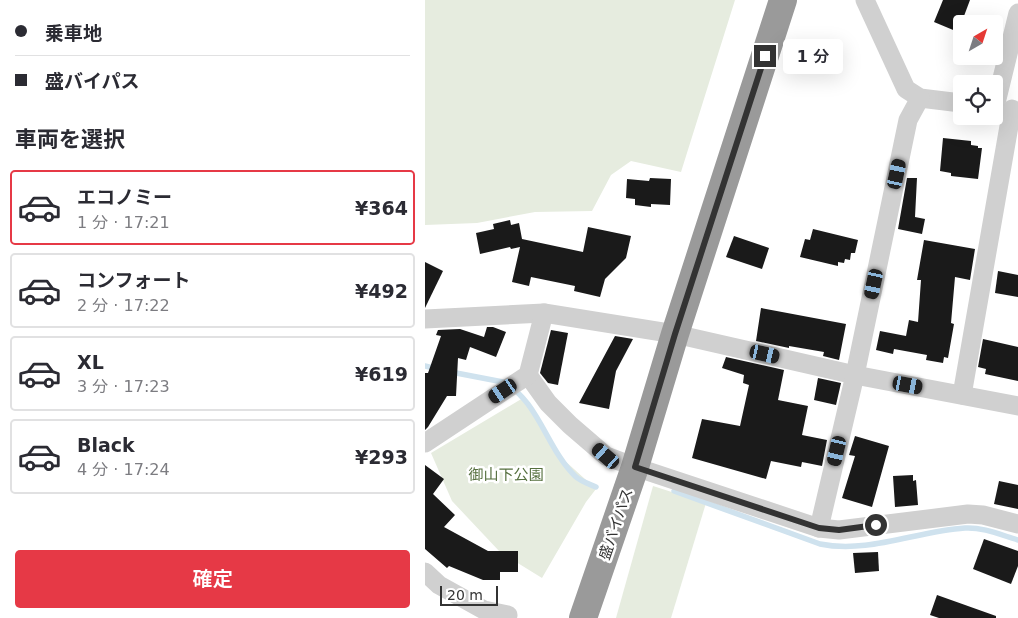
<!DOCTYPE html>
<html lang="ja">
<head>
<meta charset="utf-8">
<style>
  :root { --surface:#fff; --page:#f2f2f3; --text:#2b2b33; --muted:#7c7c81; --line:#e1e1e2; --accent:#e63946 }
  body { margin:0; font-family:"DejaVu Sans","Noto Sans JP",sans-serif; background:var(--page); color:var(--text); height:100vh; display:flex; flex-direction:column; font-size:19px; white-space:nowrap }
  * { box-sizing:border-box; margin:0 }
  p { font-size:16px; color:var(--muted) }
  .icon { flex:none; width:28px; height:28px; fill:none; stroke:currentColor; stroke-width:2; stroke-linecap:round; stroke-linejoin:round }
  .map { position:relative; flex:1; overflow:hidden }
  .side { display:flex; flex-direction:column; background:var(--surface); width:425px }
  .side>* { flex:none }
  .hud { display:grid; align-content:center; height:110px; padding:0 15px; background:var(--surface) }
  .needle { width:32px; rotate:39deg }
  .controls { position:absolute; left:528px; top:15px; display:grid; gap:10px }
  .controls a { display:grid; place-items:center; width:50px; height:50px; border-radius:5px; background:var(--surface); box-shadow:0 5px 20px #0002; font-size:25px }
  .scale { position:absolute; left:15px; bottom:12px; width:58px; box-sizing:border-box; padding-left:5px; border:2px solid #333; border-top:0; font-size:14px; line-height:18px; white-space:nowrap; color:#333; -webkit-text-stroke:4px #fff; paint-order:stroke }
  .end { position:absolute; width:22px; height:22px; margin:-11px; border:6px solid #333; background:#fff; box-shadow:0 0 0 2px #fff }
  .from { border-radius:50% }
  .bubble { position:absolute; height:35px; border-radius:5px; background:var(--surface); box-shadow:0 5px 20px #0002; font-size:16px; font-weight:600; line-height:35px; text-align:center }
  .car { position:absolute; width:15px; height:30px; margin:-15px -8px; border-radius:6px; box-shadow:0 0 4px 1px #0007; background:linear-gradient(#222 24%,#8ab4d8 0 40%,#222 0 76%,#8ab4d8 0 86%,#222 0) }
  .hud b { display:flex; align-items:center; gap:18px; height:48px; font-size:19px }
  .hud b+b { border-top:1px solid var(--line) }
  .hud i { width:12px; height:12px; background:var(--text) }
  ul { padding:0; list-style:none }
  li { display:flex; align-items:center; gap:15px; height:75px; margin:0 10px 8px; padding:0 5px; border:2px solid var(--line); border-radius:5px }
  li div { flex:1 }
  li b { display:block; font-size:19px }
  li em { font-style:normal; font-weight:600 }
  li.current { border-color:var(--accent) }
  li>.icon { width:45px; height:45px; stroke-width:1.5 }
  h2 { padding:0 15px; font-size:22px; line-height:60px }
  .button { display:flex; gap:10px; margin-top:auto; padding:10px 15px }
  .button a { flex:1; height:58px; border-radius:5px; background:var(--accent); color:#fff; font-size:20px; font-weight:600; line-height:58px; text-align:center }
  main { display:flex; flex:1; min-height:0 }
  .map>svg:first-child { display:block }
</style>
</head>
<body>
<main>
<section class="side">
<div class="hud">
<b><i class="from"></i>乗車地</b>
<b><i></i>盛バイパス</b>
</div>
<h2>車両を選択</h2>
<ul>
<li class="current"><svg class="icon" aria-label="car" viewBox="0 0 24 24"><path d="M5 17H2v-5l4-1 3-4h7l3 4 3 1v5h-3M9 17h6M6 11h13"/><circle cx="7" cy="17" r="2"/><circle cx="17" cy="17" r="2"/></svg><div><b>エコノミー</b><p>1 分 · 17:21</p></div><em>¥364</em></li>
<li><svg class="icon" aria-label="car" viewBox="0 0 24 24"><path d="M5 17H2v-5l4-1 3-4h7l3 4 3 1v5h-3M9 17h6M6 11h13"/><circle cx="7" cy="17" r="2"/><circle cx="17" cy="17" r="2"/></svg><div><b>コンフォート</b><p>2 分 · 17:22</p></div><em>¥492</em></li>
<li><svg class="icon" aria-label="car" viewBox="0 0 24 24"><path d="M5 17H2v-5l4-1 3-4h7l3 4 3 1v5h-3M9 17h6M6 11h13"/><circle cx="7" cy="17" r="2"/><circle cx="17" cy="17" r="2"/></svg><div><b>XL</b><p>3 分 · 17:23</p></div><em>¥619</em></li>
<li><svg class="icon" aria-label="car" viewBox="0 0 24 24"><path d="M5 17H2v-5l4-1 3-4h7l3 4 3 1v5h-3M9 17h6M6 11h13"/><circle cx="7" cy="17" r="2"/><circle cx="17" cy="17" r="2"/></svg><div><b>Black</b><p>4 分 · 17:24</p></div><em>¥293</em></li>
</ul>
<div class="button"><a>確定</a></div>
</section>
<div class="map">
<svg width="593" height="618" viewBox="0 0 593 618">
  <rect width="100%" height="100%" fill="#fff"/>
  <g fill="#e6ecdf">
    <polygon points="0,0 310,0 256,172 206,161 186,175 167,211 110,212 52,223 0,225"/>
    <polygon points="98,398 139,460 171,489 161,502 117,578 75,552 27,501 6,453"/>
    <polygon points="228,486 281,503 246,618 191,618"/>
  </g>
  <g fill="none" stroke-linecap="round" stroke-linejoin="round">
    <g stroke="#cfe2ee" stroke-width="5.5">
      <polyline points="0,366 12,369"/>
      <path d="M26,372L78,382C113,400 122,449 150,476C155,481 164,484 171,487"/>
      <path d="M249,491L395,544C443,554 492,531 540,528C558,527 576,535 593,540"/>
    </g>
  </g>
  <g fill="#1a1a1a">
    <polygon points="518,0 545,0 533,32 509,22"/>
    <polygon points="518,138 546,141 546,145 553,146 553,148 557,148 553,179 526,176 526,173 515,171"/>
    <polygon points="225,178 246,179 245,205 226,204 226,207 210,205 210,199 201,198 202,179 224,181"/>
    <polygon points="482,178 492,178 490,217 500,219 497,234 473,229"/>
    <polygon points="85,220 86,225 94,223 97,239 158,252 163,227 206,236 201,258 180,279 175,297 149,291 150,286 106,277 104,286 87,282 95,247 86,249 85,247 55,254 51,233 69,229 68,224"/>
    <polygon points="388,229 433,240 430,253 426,253 425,260 420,259 419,263 413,262 413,266 375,257 380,239 385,240"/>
    <polygon points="309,236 344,248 337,269 301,257"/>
    <polygon points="499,240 550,249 545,280 530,277 526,323 529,324 523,358 519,357 518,363 501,360 502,355 469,349 468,354 451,350 455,331 481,336 484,320 493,322 496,280 492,280"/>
    <polygon points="0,262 18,271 0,308"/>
    <polygon points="573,271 593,275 593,297 570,293"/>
    <polygon points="336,308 421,324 414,360 398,356 399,352 364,346 364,348 331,341"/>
    <polygon points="62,327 68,327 81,332 71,357 45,347 41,360 33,358 31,396 22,396 3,427 0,430 0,373 3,373 16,336 11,335 13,330 35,329 59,337"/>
    <polygon points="126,330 143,333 133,385 123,383 115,373"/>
    <polygon points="190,336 208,339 191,371 184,409 154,403"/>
    <polygon points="558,339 593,347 593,381 560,374 561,369 553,367"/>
    <polygon points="301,357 359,370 353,400 383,406 377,435 402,440 397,466 377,462 376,467 346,461 341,479 267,458 277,419 315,426 324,385 318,383 319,375 297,368"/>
    <polygon points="393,378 416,383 411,405 389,400"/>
    <polygon points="430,436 464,446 447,507 417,498 430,456 424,455"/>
    <polygon points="0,465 19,479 8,494 30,515 19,527 63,551 93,551 93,572 75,572 75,580 58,580 24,566 22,568 0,549"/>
    <polygon points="488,475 488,481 491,480 493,505 470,507 468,476"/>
    <polygon points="574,481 593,485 593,509 569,504"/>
    <polygon points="559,539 593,551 593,566 586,584 548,569"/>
    <polygon points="453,552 454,571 430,573 428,553"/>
    <polygon points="512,595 571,616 571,618 514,618 505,615"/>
  </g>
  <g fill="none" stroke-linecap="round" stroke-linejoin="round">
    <g stroke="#d0d0d0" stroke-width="19">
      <polyline points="440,0 481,89 495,98 536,103"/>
      <polyline points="570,107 593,13"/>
      <polyline points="0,319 119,313 250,334 430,375 593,406"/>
      <polyline points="103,375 123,403 145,425 181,456 210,467 394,528 414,530 543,514 558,515 593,524"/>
      <polyline points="537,395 587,109"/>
      <polyline points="0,443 103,375 119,313"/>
      <polyline points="394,528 430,375 483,120 495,98"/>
      <polyline points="0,572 14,585 59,610 83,615"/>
    </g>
    <polyline stroke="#9a9a9a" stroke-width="28" points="158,618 210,467 250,334 358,0"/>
  </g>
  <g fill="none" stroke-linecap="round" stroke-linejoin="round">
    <polyline stroke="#333" stroke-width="6" points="340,56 250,334 210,467 394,528 414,530 451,525"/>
  </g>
  <g text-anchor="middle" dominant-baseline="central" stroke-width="5" stroke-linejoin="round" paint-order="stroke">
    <g font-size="15" fill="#56703f" stroke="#fff">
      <text x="81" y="475">御山下公園</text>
    </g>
    <g font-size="15" fill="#333" stroke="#fff">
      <text transform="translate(191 524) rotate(-71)">盛バイパス</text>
    </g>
  </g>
</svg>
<div class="controls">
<a><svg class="needle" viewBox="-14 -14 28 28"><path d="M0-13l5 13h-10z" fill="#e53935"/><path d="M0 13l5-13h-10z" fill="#7c7c81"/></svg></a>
<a><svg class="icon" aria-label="locate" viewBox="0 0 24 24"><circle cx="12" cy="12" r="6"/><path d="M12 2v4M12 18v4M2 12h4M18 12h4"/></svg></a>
</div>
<div class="scale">20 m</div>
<i class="end from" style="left:451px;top:525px"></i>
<i class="end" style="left:340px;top:56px"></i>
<div class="bubble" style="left:358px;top:39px;width:60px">1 分</div>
<i class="car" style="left:472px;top:174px;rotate:12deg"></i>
<i class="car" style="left:449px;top:284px;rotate:192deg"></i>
<i class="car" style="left:340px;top:354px;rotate:103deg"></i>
<i class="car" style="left:483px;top:385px;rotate:101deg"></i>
<i class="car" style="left:78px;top:391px;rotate:236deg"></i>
<i class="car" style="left:412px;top:451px;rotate:193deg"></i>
<i class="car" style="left:181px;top:456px;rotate:311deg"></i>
</div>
</main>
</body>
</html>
